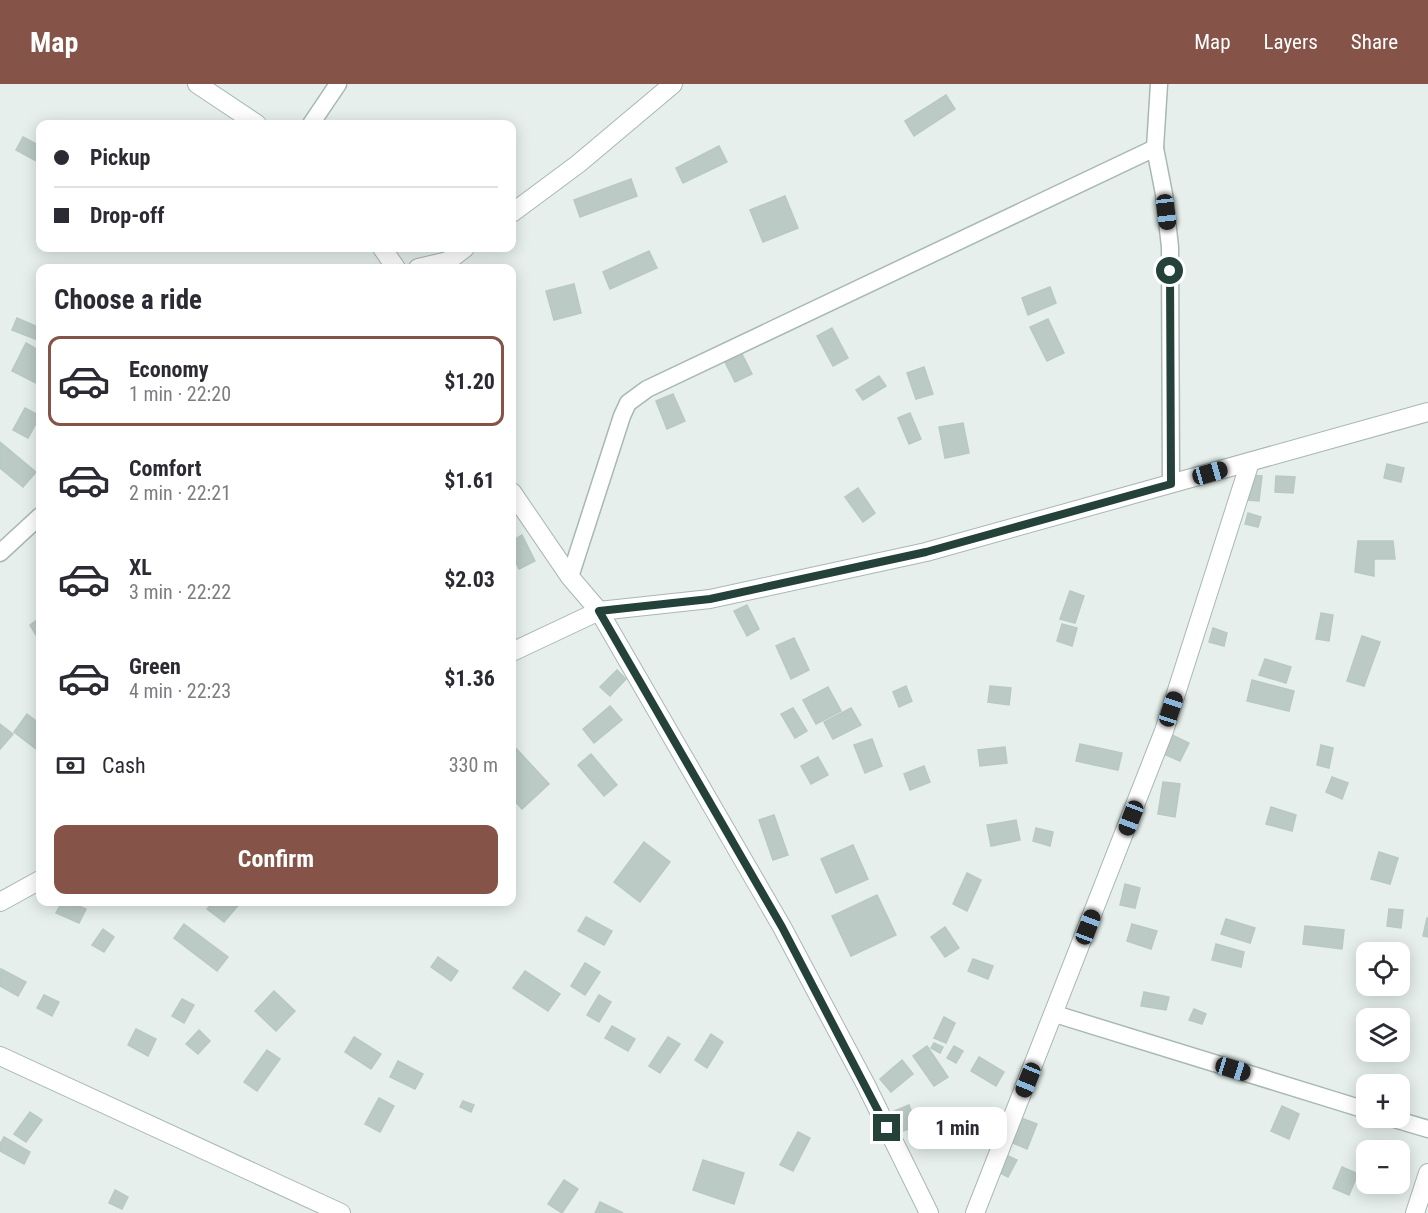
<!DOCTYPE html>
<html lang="en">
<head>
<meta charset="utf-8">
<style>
  :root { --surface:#fff; --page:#f2f2f3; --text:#2b2b33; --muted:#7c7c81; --line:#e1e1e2; --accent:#855347 }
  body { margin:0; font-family:"Roboto Condensed",sans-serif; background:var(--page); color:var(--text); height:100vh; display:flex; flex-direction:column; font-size:22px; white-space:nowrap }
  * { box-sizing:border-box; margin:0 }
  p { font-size:20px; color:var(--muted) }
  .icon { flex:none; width:33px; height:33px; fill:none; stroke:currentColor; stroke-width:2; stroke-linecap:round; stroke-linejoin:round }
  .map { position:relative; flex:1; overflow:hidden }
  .panel { position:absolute; left:36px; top:180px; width:480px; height:642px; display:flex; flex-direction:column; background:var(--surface); border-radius:12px; box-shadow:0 3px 15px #0003 }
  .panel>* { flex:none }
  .banner { position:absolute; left:36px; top:36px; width:480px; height:132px; border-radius:12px; box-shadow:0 3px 15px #0003; display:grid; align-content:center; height:132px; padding:0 18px; background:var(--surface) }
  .controls { position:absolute; left:1356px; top:858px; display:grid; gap:12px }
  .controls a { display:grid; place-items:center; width:54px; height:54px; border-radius:12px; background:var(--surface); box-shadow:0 3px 15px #0003; font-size:30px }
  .end { position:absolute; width:27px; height:27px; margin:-14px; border:8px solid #24423a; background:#fff; box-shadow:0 0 0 3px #fff }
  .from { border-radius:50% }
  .bubble { position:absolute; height:42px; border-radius:12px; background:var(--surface); box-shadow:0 3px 15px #0003; font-size:20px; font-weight:700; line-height:42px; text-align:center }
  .car { position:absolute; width:18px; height:36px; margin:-18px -9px; border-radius:8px; box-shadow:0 0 4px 2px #0007; background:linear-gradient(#222 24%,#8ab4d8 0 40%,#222 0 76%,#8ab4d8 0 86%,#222 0) }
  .banner b { display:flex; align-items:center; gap:21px; height:57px; font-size:22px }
  .banner b+b { border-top:2px solid var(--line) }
  .banner i { width:15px; height:15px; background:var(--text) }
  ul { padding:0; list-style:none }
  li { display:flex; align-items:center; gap:18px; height:90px; margin:0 12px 9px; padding:0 6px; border:3px solid transparent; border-radius:12px }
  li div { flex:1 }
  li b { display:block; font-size:22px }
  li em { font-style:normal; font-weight:700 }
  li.on { border-color:var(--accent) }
  li>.icon { width:54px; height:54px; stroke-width:1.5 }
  h2 { padding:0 18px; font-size:27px; line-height:72px }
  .pay { display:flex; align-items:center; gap:15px; height:66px; padding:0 18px; font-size:22px }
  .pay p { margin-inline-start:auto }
  .cta { display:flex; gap:12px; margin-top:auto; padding:12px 18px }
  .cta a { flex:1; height:69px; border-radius:12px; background:var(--accent); color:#fff; font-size:24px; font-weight:700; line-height:69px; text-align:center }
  header { display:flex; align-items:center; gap:36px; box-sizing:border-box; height:84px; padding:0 30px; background:var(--accent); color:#fff }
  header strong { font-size:28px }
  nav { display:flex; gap:33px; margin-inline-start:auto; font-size:21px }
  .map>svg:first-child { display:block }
</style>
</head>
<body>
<header>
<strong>Map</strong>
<nav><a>Map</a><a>Layers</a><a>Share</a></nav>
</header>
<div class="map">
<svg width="1428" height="1129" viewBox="0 0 1428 1129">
  <rect width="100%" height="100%" fill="#e6efeb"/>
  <g fill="#bbcac4" stroke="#b8c9c2" stroke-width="1.5">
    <polygon points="946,11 955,25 914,52 905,37"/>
    <polygon points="23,53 40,62 40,79 16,66"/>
    <polygon points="719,62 727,78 683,99 676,84"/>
    <polygon points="631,95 637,112 580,133 574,116"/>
    <polygon points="785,112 798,144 763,158 750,126"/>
    <polygon points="649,167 657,184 610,205 603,188"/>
    <polygon points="574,200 581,229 554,236 546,207"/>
    <polygon points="1050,203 1056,219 1028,231 1022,214"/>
    <polygon points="17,234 40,244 40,257 12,246"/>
    <polygon points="1048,235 1064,269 1047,277 1030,243"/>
    <polygon points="832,244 848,274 833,282 817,252"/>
    <polygon points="26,259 40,267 40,301 12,287"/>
    <polygon points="742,270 752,290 735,298 725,278"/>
    <polygon points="924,283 933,310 916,315 907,289"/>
    <polygon points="879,292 886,302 863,316 856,306"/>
    <polygon points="673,310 685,337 667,345 656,317"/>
    <polygon points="25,324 40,332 28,354 13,346"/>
    <polygon points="910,329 921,355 909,360 898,334"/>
    <polygon points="963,339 969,369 945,374 939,343"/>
    <polygon points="0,358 36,388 23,403 0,384"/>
    <polygon points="1387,380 1404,384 1401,398 1384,394"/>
    <polygon points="1250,391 1262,392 1259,417 1247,416"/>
    <polygon points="1276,392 1295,393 1293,409 1275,408"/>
    <polygon points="858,404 875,429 863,438 845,413"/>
    <polygon points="1248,429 1261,433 1258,443 1245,440"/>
    <polygon points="522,451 535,477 519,485 512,470 512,457"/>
    <polygon points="1358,457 1393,457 1395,475 1374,475 1374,492 1355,488"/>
    <polygon points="1070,507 1084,512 1075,539 1060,535"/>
    <polygon points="747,521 759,545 747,552 734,527"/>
    <polygon points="1321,529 1333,531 1329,557 1316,555"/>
    <polygon points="40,534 40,558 30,541"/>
    <polygon points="1062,540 1077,544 1072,562 1057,557"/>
    <polygon points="1213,544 1227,549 1224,562 1209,558"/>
    <polygon points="1362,552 1380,558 1364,602 1347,597"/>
    <polygon points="794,554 809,586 791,595 776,562"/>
    <polygon points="1265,575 1291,583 1286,599 1259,591"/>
    <polygon points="617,586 626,595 610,612 600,603"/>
    <polygon points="1252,596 1294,607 1289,627 1247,617"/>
    <polygon points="906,602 912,617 899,623 893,608"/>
    <polygon points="990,602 1011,604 1009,621 988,618"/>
    <polygon points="828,603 841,627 816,640 803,616"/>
    <polygon points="610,622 622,636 594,659 583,645"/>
    <polygon points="793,624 807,647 795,654 781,630"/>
    <polygon points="851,624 861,641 833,655 824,638"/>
    <polygon points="27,630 40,640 40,668 14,648"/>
    <polygon points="0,640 13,650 0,665"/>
    <polygon points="1172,651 1189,659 1180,677 1164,670"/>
    <polygon points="872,655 882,682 865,689 854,661"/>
    <polygon points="512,660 549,700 522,725 512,714"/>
    <polygon points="1080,660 1122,669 1118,686 1076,677"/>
    <polygon points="1321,661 1333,664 1329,684 1317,681"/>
    <polygon points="1005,663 1007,679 980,682 978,666"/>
    <polygon points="591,670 617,701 604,712 578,681"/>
    <polygon points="818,673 828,691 811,700 801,682"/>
    <polygon points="924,682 930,698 910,706 904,690"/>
    <polygon points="1332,693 1348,699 1342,715 1326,708"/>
    <polygon points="1163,698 1180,700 1175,733 1158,730"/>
    <polygon points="1271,723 1296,731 1292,747 1266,740"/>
    <polygon points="774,731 788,771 773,776 759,736"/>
    <polygon points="1016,736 1020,756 991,762 987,741"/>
    <polygon points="1036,744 1053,748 1050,762 1033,757"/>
    <polygon points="644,758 670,778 640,818 614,798"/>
    <polygon points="853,761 868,795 836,809 821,775"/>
    <polygon points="1379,768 1398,774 1390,800 1371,795"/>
    <polygon points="967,789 981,796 967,827 953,820"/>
    <polygon points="1125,800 1140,804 1135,824 1120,821"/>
    <polygon points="877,811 896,851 851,872 832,832"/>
    <polygon points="62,818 70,818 86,825 79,839 56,829"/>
    <polygon points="214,818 241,818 224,838 207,825"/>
    <polygon points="1389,825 1403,826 1401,844 1387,842"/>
    <polygon points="586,833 612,847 604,861 578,847"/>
    <polygon points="1427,834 1428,835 1428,853 1423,852"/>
    <polygon points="1226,835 1255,844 1250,859 1221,850"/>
    <polygon points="184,840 228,873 217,887 174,854"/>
    <polygon points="1132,840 1157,847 1151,865 1127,857"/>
    <polygon points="1305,842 1344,846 1342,865 1303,860"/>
    <polygon points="945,843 959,864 945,873 931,853"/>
    <polygon points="103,845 114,853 104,868 92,861"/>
    <polygon points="1216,860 1244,868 1241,883 1212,876"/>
    <polygon points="438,873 458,887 451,897 431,883"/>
    <polygon points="973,875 993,882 988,895 968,887"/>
    <polygon points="585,879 600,888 585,911 571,902"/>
    <polygon points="1,885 26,898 18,912 0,902"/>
    <polygon points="525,887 560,910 548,927 513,904"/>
    <polygon points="274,907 295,927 276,947 255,927"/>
    <polygon points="1144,908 1169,913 1166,926 1141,922"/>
    <polygon points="44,911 59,918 52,932 37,924"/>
    <polygon points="599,911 611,918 599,938 587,931"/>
    <polygon points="182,915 194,921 184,939 172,932"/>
    <polygon points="1194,925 1206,930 1202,940 1189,936"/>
    <polygon points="944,933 955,939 946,959 934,954"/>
    <polygon points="612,942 635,955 628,967 605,954"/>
    <polygon points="136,945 156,955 148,972 128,961"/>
    <polygon points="199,946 210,957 198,970 186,960"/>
    <polygon points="711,950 723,958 707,984 695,976"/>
    <polygon points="354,953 381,970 371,985 345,968"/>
    <polygon points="668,953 680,960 660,989 649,982"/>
    <polygon points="934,959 943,963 940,969 931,964"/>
    <polygon points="927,962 948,993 934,1002 913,972"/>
    <polygon points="954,962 963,967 956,979 947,974"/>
    <polygon points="267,966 280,975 257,1007 244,998"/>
    <polygon points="979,973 1004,988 996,1002 971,987"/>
    <polygon points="902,976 913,990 891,1008 880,995"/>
    <polygon points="398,977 423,990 415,1005 390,993"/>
    <polygon points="379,1014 394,1022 380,1048 365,1040"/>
    <polygon points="463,1017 474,1021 471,1028 460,1023"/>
    <polygon points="909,1021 917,1042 900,1048 892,1028"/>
    <polygon points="1282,1022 1299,1030 1289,1055 1271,1047"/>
    <polygon points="30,1028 42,1036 26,1058 14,1050"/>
    <polygon points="1021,1034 1037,1040 1027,1065 1011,1058"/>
    <polygon points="798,1048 810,1054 793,1087 780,1081"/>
    <polygon points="4,1053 30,1068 24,1080 0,1067 0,1060"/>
    <polygon points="1004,1070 1017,1076 1008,1093 996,1087"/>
    <polygon points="703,1076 744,1089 734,1120 693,1106"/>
    <polygon points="1342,1083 1358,1090 1349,1111 1333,1104"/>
    <polygon points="564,1096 578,1105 562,1129 548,1120"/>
    <polygon points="115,1106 128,1113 122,1125 109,1119"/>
    <polygon points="600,1118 623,1129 595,1129"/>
  </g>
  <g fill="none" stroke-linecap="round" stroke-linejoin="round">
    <defs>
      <g id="service">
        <polyline points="1159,0 1155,64 1164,110 1170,163 1171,400"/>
        <polyline points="311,40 338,0"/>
        <polyline points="0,469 40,432"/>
        <polyline points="570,493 622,332 628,319 647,305 1155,64"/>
        <polyline points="1055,930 1366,1026"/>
        <polyline points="1391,1034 1428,1045"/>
      </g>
      <g id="minor">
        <polyline points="197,0 257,40"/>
        <polyline points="512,129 578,80 673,0"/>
        <polyline points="382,164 396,184"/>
        <polyline points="418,184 448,177 465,164"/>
        <polyline points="512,408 570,493 599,527 782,843 866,1001 929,1129"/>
        <polyline points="512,568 599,527 710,515 926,468 1428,328"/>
        <polyline points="0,818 40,796"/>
        <polyline points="0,972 341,1129"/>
        <polyline points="975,1129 1164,647 1250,378"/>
        <polyline points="1415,1129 1428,1089"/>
      </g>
    </defs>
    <use href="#service" stroke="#a8b8b2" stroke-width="19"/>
    <use href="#minor" stroke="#a8b8b2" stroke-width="20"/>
    <use href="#service" stroke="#fff" stroke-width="16"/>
    <use href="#minor" stroke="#fff" stroke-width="18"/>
  </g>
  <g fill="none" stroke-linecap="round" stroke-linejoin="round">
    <polyline stroke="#24423a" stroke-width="8" points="887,1044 782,843 599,527 710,515 926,468 1171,400 1170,187"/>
  </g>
</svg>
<div class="controls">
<a><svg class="icon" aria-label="locate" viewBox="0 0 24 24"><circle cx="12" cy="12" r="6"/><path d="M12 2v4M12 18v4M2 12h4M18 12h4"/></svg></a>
<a><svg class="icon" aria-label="layers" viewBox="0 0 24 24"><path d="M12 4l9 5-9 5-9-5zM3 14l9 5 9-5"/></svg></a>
<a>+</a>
<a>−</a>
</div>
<i class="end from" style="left:1170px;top:187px"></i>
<i class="end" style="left:887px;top:1044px"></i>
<div class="bubble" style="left:908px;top:1023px;width:99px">1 min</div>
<i class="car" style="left:1166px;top:128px;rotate:173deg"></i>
<i class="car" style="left:1210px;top:389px;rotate:74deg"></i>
<i class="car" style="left:1171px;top:625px;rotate:18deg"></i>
<i class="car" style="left:1131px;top:734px;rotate:201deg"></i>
<i class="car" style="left:1088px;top:843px;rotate:21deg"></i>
<i class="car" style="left:1233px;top:985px;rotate:107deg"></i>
<i class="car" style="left:1028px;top:996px;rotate:202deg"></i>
<div class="banner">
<b><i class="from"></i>Pickup</b>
<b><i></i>Drop-off</b>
</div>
<section class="panel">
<h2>Choose a ride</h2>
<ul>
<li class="on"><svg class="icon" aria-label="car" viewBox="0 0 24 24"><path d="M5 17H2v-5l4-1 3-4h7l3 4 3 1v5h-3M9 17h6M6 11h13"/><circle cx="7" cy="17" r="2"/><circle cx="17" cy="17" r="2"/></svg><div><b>Economy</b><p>1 min · 22:20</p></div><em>$1.20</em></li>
<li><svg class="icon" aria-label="car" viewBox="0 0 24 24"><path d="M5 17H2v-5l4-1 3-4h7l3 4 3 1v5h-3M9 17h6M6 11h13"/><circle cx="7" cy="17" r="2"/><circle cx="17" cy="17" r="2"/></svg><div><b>Comfort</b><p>2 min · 22:21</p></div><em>$1.61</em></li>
<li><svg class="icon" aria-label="car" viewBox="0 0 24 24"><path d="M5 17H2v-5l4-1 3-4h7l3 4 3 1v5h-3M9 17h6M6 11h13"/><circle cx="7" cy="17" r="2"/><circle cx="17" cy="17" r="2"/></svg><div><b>XL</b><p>3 min · 22:22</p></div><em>$2.03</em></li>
<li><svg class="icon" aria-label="car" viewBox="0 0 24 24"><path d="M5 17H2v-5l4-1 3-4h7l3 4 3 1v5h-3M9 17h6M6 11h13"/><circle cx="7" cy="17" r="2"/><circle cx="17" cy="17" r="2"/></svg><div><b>Green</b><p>4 min · 22:23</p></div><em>$1.36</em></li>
</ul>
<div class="pay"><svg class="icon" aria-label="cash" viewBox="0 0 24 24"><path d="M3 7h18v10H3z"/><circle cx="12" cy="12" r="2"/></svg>Cash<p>330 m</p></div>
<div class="cta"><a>Confirm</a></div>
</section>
</div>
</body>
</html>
